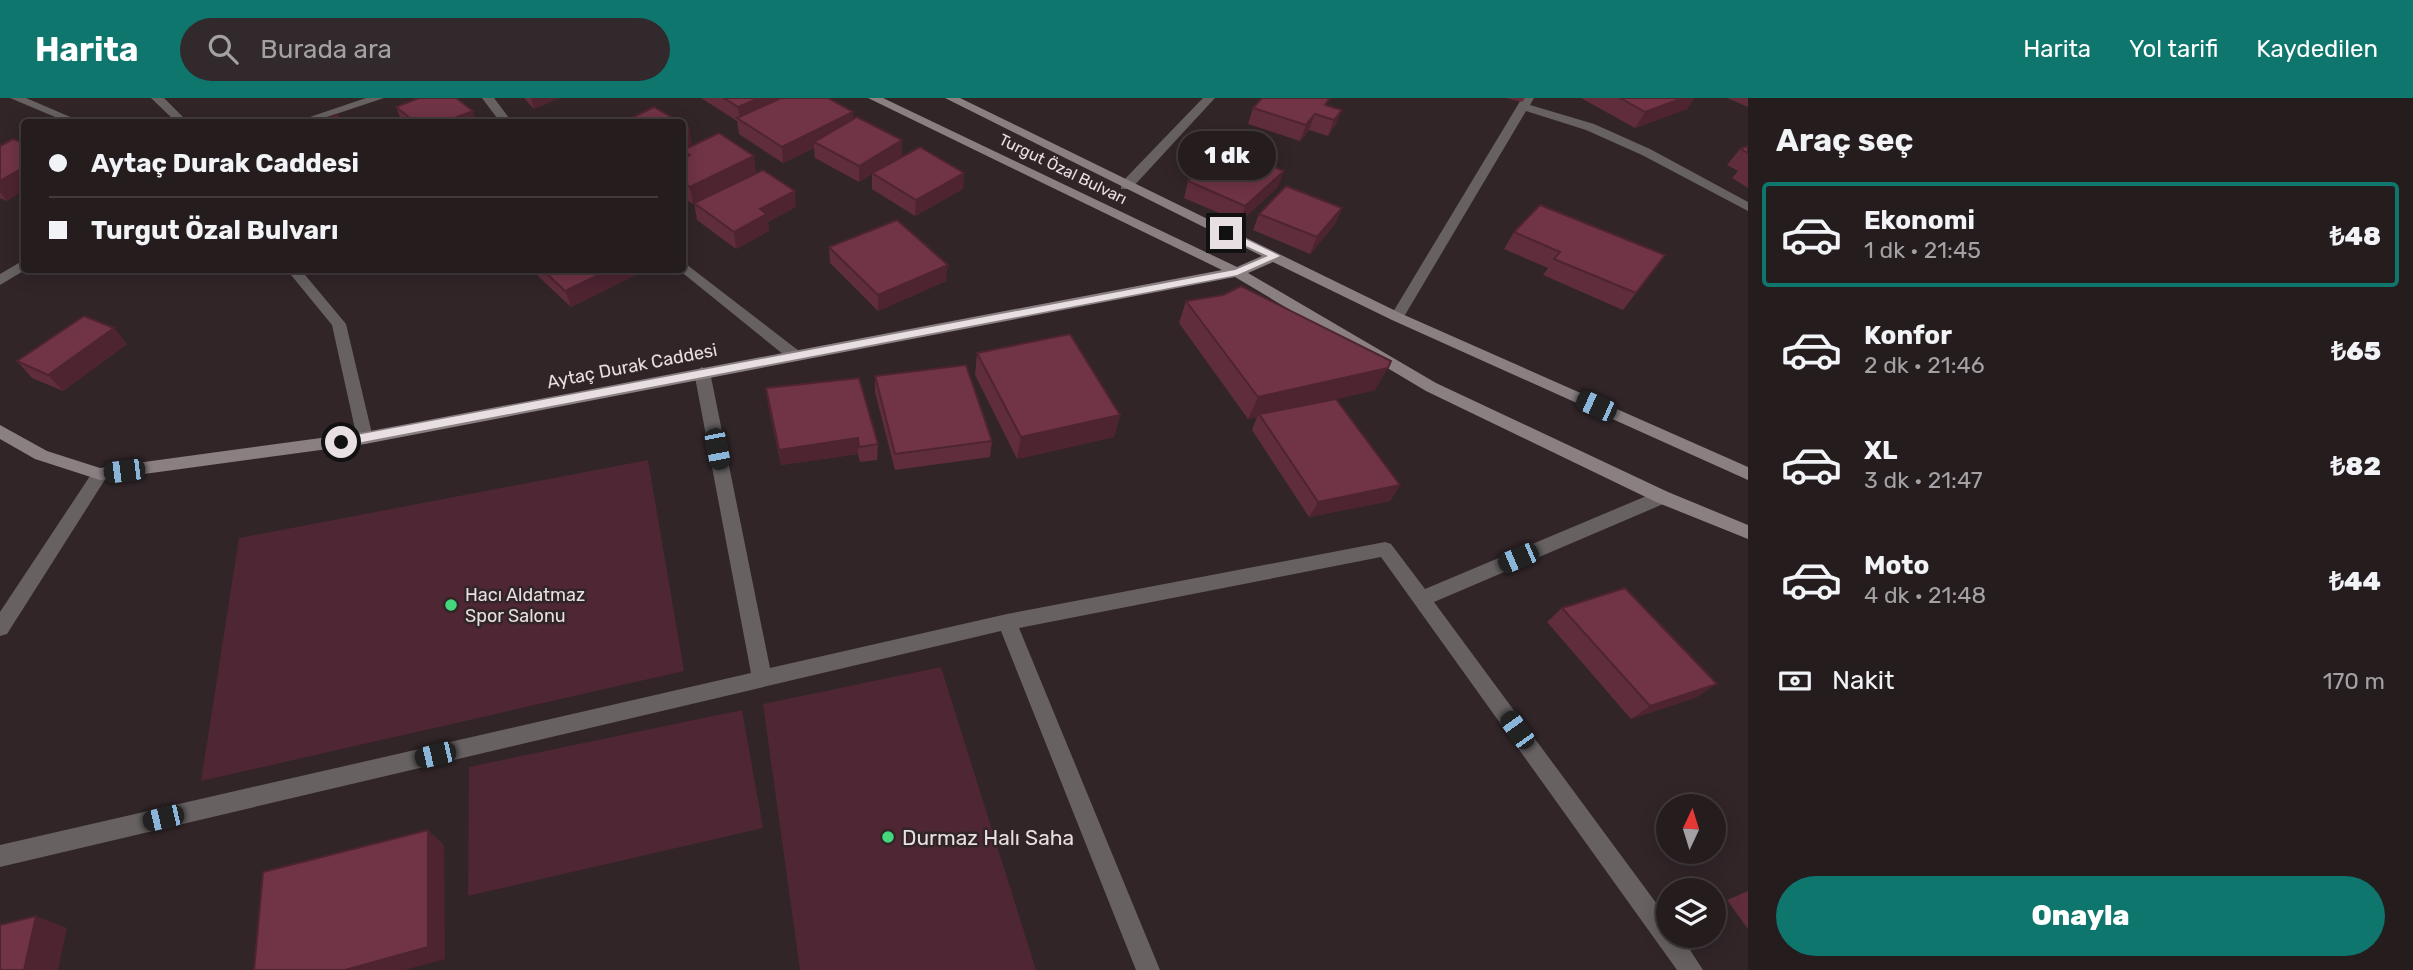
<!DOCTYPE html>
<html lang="tr">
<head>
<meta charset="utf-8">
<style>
  :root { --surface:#251c1e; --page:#31292b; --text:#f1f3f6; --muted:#a3a1a4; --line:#423a3c; --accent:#0f766e }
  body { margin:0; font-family:Rubik,sans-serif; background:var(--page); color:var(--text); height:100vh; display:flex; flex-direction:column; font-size:26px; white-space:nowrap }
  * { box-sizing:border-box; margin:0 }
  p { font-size:23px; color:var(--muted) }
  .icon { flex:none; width:38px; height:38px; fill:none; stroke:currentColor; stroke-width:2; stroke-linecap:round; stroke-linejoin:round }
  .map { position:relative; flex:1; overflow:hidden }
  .panel { display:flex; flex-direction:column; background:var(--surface); width:665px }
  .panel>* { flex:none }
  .top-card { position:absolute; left:21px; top:21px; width:665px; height:154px; border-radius:7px; box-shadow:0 4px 18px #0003,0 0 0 2px var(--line); display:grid; align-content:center; height:154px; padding:0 28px; background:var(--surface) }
  .needle { width:46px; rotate:4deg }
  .fabs { position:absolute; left:1656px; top:696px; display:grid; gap:14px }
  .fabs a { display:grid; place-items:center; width:70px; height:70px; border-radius:50%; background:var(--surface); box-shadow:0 4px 18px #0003,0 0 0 2px var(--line); font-size:35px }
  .end { position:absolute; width:32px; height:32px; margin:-16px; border:9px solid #e7dfe1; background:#111; box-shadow:0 0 0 4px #111 }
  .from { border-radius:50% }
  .bubble { position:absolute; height:49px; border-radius:24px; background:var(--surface); box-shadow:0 4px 18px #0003,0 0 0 2px var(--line); font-size:23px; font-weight:800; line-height:49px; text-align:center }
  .car { position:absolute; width:21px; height:42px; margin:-21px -10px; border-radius:9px; box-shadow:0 0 5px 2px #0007; background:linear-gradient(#222 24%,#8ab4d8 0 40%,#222 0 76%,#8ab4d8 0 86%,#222 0) }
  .top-card b { display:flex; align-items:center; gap:24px; height:66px; font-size:26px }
  .top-card b+b { border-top:2px solid var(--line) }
  .top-card i { width:18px; height:18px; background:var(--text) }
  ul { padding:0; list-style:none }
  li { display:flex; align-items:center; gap:21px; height:105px; margin:0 14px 10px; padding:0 14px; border:4px solid transparent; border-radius:7px }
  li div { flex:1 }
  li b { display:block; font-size:26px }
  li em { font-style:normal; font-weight:800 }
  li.selected { border-color:var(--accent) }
  li>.icon { width:63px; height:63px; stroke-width:1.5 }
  h2 { padding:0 28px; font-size:32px; line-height:84px }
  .pay { display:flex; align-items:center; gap:18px; height:77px; padding:0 28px; font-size:26px }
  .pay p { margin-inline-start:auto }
  .primary-button { display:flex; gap:14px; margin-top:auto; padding:14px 28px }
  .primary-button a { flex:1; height:80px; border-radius:42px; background:var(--accent); color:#fff; font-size:28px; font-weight:800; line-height:80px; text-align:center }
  header { display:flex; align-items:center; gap:42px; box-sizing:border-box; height:98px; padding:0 35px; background:var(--accent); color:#fff }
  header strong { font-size:33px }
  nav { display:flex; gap:38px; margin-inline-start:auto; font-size:24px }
  .search { width:490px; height:63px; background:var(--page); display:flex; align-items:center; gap:18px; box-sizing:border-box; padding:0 24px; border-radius:38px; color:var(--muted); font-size:26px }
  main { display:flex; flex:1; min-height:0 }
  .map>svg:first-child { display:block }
</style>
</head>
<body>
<header>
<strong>Harita</strong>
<div class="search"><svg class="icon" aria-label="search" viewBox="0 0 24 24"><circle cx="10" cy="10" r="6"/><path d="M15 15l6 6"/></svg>Burada ara</div>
<nav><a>Harita</a><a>Yol tarifi</a><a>Kaydedilen</a></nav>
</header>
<main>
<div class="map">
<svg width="1748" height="872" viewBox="0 0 1748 872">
  <rect width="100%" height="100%" fill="#312528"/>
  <g fill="#4f2633">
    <polygon points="648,362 684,573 201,683 239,440"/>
    <polygon points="941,569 1036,872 800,872 763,606"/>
    <polygon points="742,612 763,730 468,798 469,669"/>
  </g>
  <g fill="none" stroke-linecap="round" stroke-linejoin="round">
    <g fill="#676162" fill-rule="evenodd">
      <polygon points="10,0 26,0 82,24 67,24"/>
      <polygon points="151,0 164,0 188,24 176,24"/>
      <polygon points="366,0 384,0 312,24 295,24"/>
      <polygon points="482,0 494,0 512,24 500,24"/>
      <polygon points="1203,0 1215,0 1131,91 1121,91 1121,85"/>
      <polygon points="1522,0 1534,0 1530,7 1594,26 1650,51 1748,104 1748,113 1642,57 1586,32 1526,13 1402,222 1392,222 1390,219"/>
      <polygon points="24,162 25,172 0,187 0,176"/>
      <polygon points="682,163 799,253 802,257 799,261 789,261 679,172 682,172"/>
      <polygon points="287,172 301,172 346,226 373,340 371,344 365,346 357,340 332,227"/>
      <polygon points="702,269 710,274 770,570 1007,516 1385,444 1391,446 1425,491 1656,394 1668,394 1670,399 1668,404 1434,504 1668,821 1668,838 1681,838 1703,872 1677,872 1381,459 1019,530 1160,872 1136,872 1001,533 0,769 0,747 751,575 694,274"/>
      <polygon points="100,370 108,376 106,380 7,536 0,538 0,514 94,372"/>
    </g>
    <polygon fill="#8a8082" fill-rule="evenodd" points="868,0 883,0 1237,169 1262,158 945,0 960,0 1402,216 1748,369 1748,382 1392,222 1273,164 1248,175 1436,285 1668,394 1748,427 1748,441 1656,404 1426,293 1235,179 365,346 100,382 35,361 0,341 0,327 47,353 100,370 365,334 1222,172"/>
  </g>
  <g fill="#602d3c">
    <polygon points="524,0 559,0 534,11"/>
    <polygon points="701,0 828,0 853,21 902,42 902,58 891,65 964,75 963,91 915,118 872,91 872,76 859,84 815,60 814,50 783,65 739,36 737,23"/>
    <polygon points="1506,0 1525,0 1522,4"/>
    <polygon points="1581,0 1694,0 1687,11 1635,30"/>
    <polygon points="1727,0 1748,0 1748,9"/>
    <polygon points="1328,8 1342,12 1335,28 1328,38 1309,32 1300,43 1248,26 1253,10"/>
    <polygon points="396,9 477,24 402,24"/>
    <polygon points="719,35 693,106 682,99 682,61 684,60 683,52"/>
    <polygon points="0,48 7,103 0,100"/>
    <polygon points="1748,48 1748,90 1732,80 1738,73 1727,67 1740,51"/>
    <polygon points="1188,83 1278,89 1240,124 1184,100"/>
    <polygon points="694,105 796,109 768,124 769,133 736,151 697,122"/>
    <polygon points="1540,107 1636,195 1623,212 1543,177 1548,170 1504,151 1514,134"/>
    <polygon points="1342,110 1335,126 1310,156 1253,132 1259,116"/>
    <polygon points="829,149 946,183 878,213 830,165"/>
    <polygon points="536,172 646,172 571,209 539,179"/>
    <polygon points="1186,203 1375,292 1327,303 1400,387 1390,403 1309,419 1252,332 1257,319 1248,321 1179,225"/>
    <polygon points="127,246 63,293 32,280 17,263"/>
    <polygon points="977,255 1120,317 1114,339 1017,361 975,277"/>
    <polygon points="875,278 992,343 990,359 895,372 875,294"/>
    <polygon points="766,290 878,346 877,362 860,364 858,356 781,367 768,306"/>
    <polygon points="1562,510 1697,599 1631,621 1547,524"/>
    <polygon points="1748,793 1748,831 1727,802"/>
  </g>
  <g fill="#4e2431">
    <polygon points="531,0 559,0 534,11"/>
    <polygon points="759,0 795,0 740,22 738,9"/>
    <polygon points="1683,0 1694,0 1687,11 1635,30 1645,14"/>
    <polygon points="1342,12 1335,28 1328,38 1334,22"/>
    <polygon points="473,13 477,24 444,24"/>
    <polygon points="853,14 853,31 814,44 814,50 783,65 782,49"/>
    <polygon points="1315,16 1309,32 1300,43 1306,27"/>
    <polygon points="689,30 692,46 682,51 682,33"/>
    <polygon points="902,42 902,58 859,84 859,68"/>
    <polygon points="754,58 756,74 693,106 690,89"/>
    <polygon points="24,69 24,92 7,103 0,94 0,83"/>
    <polygon points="1284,73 1278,89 1240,124 1245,108"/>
    <polygon points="964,75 963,91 915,118 916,102"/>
    <polygon points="795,93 796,109 768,124 769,133 736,151 734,134 760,111"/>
    <polygon points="1342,110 1335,126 1310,156 1317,139"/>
    <polygon points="948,167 946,183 878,213 878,197"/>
    <polygon points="609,172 646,172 571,209 565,193"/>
    <polygon points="114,230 127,246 63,293 48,277"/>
    <polygon points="1388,270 1375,292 1261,319 1259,316 1257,319 1248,321 1258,299"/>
    <polygon points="1120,317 1114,339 1017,361 1021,339"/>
    <polygon points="858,340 858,356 781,367 779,352"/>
    <polygon points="1400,387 1390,403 1309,419 1318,404"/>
    <polygon points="1717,586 1697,599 1631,621 1650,608"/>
    <polygon points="428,732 444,747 445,861 405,872 345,872"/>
    <polygon points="36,818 67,830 58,872 24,872"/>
  </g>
  <g fill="#703446" stroke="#4e2431" stroke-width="2">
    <polygon points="419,0 456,0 473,13 444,24 415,24 396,9"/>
    <polygon points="724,0 759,0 738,9"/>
    <polygon points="781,0 828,0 853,14 782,49 737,20"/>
    <polygon points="1262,0 1330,0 1325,7 1342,12 1334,22 1315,16 1306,27 1253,10"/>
    <polygon points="1620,0 1683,0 1645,14"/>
    <polygon points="654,9 680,24 623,24"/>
    <polygon points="337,17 342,24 315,24"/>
    <polygon points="857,19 902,42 859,68 814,44"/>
    <polygon points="682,26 689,30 682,33"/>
    <polygon points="719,35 754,58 690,89 682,84 682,61 690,57 683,52"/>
    <polygon points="13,41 24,45 24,69 0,83 0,48"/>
    <polygon points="1748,48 1748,55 1740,51"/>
    <polygon points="920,49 964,75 916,102 872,75"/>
    <polygon points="1237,53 1284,73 1245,108 1188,83 1216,60 1225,64"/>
    <polygon points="763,72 795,93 760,111 767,116 734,134 694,105"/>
    <polygon points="1286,88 1342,110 1317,139 1259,116"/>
    <polygon points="1540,107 1665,157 1636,195 1554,161 1560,154 1514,134"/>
    <polygon points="897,122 948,167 878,197 829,149"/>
    <polygon points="543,172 609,172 565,193"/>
    <polygon points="1241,188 1391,263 1388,270 1258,299 1186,203 1223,197"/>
    <polygon points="84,218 114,230 48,277 17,263"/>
    <polygon points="1070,236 1120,317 1021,339 977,255"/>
    <polygon points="966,267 992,343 895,356 875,278"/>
    <polygon points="859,280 878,346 859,349 858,340 779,352 766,290"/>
    <polygon points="1336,301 1400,387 1318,404 1259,316"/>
    <polygon points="1625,490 1717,586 1650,608 1562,510"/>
    <polygon points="428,732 428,849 345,872 254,872 263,774"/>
    <polygon points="36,818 24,872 0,872 0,827"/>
  </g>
  <polygon fill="#e7dfe1" points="1222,133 1229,133 1280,158 1237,177 341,348 335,344 341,340 1235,172 1268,158 1222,137"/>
  <g fill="#44d77b" stroke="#312528" stroke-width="2.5">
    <circle cx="451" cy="507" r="7"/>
    <circle cx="888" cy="739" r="7"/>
  </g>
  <g text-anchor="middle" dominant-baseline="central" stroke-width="5" stroke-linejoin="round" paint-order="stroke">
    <g font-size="16" fill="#e7dfe1" stroke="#312528">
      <text transform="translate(1063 71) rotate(26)">Turgut Özal Bulvarı</text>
    </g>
    <g font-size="18" fill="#e7dfe1" stroke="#312528">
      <text transform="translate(632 268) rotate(-11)">Aytaç Durak Caddesi</text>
    </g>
    <g font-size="18" fill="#e7dfe1" stroke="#312528" text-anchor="start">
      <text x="465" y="497">Hacı Aldatmaz<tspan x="465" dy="21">Spor Salonu</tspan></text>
    </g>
    <g font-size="21" fill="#e7dfe1" stroke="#312528" text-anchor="start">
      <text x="902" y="739">Durmaz Halı Saha</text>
    </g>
  </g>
</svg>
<div class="fabs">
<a><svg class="needle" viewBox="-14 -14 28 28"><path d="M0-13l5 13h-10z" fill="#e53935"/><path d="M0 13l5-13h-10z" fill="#a3a1a4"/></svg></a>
<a><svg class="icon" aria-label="layers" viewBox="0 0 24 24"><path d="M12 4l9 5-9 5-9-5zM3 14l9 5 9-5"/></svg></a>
</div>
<i class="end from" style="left:341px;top:344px"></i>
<i class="end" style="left:1226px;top:135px"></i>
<div class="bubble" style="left:1178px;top:33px;width:98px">1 dk</div>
<i class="car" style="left:1596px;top:308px;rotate:294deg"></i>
<i class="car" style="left:717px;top:351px;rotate:169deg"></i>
<i class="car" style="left:124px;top:373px;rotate:263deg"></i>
<i class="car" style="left:1518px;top:460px;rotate:247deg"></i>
<i class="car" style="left:1517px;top:632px;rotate:324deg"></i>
<i class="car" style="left:435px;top:657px;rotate:257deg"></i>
<i class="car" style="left:163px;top:720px;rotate:257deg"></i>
<div class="top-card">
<b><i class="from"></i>Aytaç Durak Caddesi</b>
<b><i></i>Turgut Özal Bulvarı</b>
</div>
</div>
<section class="panel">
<h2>Araç seç</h2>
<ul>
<li class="selected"><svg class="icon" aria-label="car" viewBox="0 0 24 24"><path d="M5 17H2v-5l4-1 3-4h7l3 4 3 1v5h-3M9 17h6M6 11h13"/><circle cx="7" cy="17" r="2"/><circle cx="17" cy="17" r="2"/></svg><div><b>Ekonomi</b><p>1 dk · 21:45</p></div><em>₺48</em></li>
<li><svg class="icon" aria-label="car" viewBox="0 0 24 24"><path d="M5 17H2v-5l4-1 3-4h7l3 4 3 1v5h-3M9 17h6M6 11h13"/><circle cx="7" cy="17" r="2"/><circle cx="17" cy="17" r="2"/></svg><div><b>Konfor</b><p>2 dk · 21:46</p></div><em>₺65</em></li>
<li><svg class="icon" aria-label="car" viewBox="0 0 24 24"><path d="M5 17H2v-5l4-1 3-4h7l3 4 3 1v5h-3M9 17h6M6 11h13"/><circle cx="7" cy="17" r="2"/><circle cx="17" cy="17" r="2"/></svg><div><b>XL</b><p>3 dk · 21:47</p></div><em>₺82</em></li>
<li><svg class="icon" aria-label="car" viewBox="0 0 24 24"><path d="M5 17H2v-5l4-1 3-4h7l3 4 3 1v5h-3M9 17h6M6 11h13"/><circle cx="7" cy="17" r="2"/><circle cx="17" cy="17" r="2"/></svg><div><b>Moto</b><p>4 dk · 21:48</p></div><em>₺44</em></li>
</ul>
<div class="pay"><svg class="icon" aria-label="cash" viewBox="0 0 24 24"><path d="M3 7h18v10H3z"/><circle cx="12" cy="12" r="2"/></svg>Nakit<p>170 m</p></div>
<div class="primary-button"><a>Onayla</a></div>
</section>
</main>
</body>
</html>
